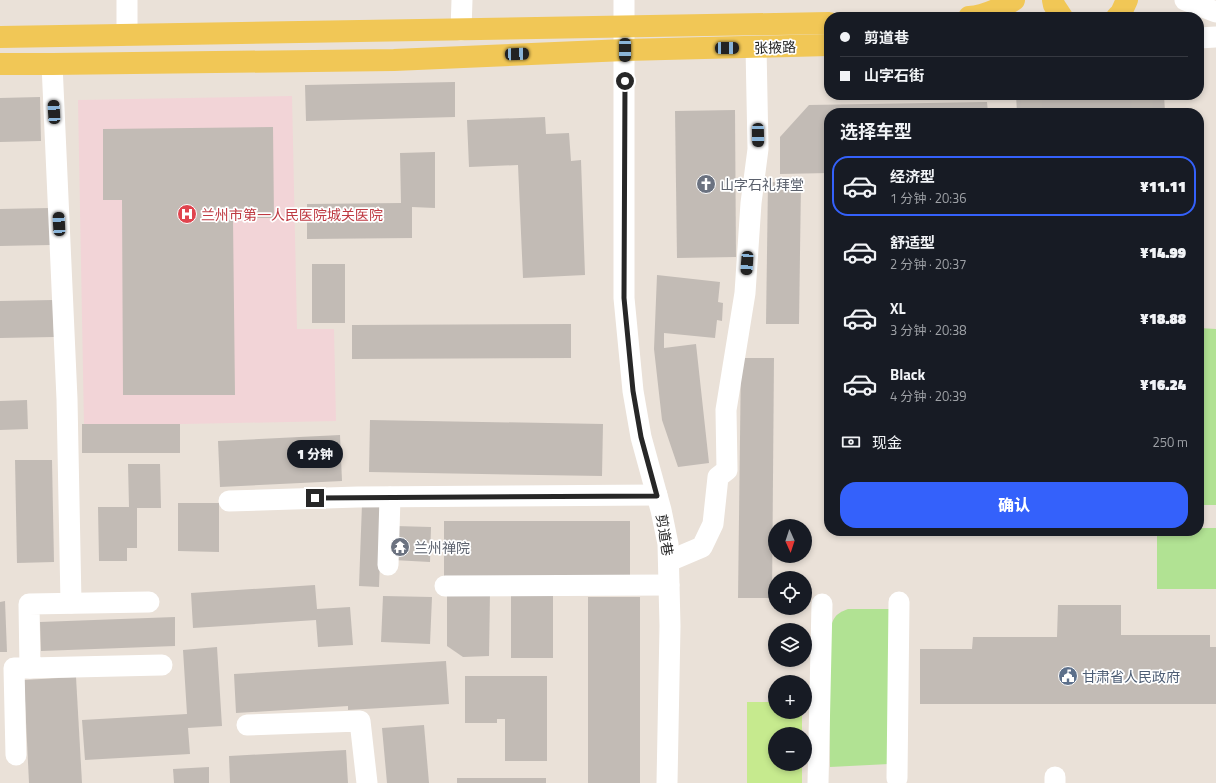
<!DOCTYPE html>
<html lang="zh">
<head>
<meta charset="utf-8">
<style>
  :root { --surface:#171b24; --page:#20242c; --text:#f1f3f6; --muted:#9ea1a6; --line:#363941; --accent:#3461fb }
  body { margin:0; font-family:"Titillium Web","Noto Sans SC",sans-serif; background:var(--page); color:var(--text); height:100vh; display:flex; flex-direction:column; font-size:15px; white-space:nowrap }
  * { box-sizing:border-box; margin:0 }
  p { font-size:13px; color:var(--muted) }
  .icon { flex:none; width:22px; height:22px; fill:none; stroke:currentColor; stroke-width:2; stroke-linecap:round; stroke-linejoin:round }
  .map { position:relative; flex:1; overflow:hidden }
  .panel { position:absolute; left:824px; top:108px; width:380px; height:428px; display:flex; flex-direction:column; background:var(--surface); border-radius:16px; box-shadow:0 2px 6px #0003 }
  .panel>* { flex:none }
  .top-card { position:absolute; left:824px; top:12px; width:380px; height:88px; border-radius:16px; box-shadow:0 2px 6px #0003; display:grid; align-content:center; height:88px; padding:0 16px; background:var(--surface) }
  .needle { width:26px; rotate:177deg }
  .buttons { position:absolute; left:768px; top:519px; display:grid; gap:8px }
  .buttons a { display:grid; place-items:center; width:44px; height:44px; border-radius:50%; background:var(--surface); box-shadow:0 2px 6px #0003; font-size:20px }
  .end { position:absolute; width:18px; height:18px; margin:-9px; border:5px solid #272727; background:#fff; box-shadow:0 0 0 2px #fff }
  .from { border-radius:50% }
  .bubble { position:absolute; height:28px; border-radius:14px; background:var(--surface); box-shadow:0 2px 6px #0003; font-size:13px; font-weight:800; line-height:28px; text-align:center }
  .car { position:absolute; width:12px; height:24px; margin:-12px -6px; border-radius:5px; box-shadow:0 0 3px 1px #0007; background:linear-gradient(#222 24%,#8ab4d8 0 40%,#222 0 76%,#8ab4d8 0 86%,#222 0) }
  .top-card b { display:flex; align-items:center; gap:14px; height:38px; font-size:15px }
  .top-card b+b { border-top:1px solid var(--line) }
  .top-card i { width:10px; height:10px; background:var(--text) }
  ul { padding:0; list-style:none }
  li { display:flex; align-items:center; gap:12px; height:60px; margin:0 8px 6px; padding:0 8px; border:2px solid transparent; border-radius:16px }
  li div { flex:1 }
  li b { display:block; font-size:15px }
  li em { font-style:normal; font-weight:800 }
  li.active { border-color:var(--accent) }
  li>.icon { width:36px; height:36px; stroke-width:1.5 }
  h2 { padding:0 16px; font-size:18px; line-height:48px }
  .pay { display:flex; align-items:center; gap:10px; height:44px; padding:0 16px; font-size:15px }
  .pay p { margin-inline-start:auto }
  .action { display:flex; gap:8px; margin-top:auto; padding:8px 16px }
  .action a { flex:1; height:46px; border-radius:16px; background:var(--accent); color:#fff; font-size:16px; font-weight:800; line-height:46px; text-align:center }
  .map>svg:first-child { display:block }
</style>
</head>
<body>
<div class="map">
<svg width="1216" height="783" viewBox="0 0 1216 783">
  <rect width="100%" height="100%" fill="#eae1d8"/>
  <polygon fill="#f2d4d7" points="292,96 297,329 334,329 336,421 84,426 78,100"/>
  <g fill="#b1e293">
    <polygon points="1199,328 1216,329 1216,505 1199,505"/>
    <polygon points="1199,528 1216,528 1216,589 1157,589 1157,531 1199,531"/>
    <path d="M848,609H889V764L830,767L829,633C833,619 834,614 848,609Z"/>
  </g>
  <polygon fill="#c6ea8e" points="747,702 775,702 775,712 802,712 802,734 775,734 775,764 802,764 802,783 747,783"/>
  <g fill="#c2bbb5">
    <polygon points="455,82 455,117 306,121 305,85"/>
    <polygon points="1016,95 1164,95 1165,112 1120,113 1120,110 1063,112 1063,113 1017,113"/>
    <polygon points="40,97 41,141 0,142 0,98"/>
    <polygon points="987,102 988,113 829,113 829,173 780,174 780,137 809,105"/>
    <polygon points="735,110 736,257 677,258 675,111"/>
    <polygon points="545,117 546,134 569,133 571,161 581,160 585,275 523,278 518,165 469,167 467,120"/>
    <polygon points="273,127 274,218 233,218 235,395 123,395 122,200 103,200 103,129"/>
    <polygon points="435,152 435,208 412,207 412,238 307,239 307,204 401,203 400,153"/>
    <polygon points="768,182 801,183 799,324 766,324"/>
    <polygon points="50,208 51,245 0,246 0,209"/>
    <rect x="312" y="264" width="33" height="59"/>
    <polygon points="657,275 720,282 718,302 723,303 722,321 717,320 715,338 664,333 664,348 696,344 709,463 678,467 662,420 654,349"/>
    <polygon points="53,300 54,337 0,338 0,301"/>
    <polygon points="571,324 571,358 352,359 352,325"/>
    <polygon points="741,358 774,358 772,598 738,598"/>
    <polygon points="27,400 28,429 0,430 0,401"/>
    <polygon points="370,420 603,424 602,476 369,472"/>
    <rect x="82" y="424" width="98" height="29"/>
    <polygon points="340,435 342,481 220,487 218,441"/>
    <polygon points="15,460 52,460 54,562 17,563"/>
    <polygon points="128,464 160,464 161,508 137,508 137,548 127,548 127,561 99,561 98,507 129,507"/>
    <polygon points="178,503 219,503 219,552 178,551"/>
    <polygon points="362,504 382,505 379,587 359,586"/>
    <rect x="444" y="521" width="186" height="55"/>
    <polygon points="395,526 431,527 430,562 393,560"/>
    <polygon points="315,585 317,609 350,607 353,645 318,647 316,620 193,628 191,593"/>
    <polygon points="490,593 489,656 463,657 447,646 447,594"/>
    <polygon points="553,595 553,658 511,658 511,596"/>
    <polygon points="383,596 432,597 430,644 381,642"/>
    <rect x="588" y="597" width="52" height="186"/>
    <polygon points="5,601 7,652 0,652 0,602"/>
    <polygon points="1058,605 1121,605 1121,635 1210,635 1210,647 1216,647 1216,704 920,704 920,649 972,649 973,637 1057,637"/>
    <polygon points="175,617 175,646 41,651 40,622"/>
    <polygon points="217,647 222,726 188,728 190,754 85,760 82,720 187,714 183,650"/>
    <polygon points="446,661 449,704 348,710 348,706 236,713 234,674"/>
    <polygon points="465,676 547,676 547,761 505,761 505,719 497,719 497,723 465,723"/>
    <polygon points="76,677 82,783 29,783 24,680"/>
    <polygon points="424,725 429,783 387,783 382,728"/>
    <polygon points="346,750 348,783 230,783 229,756"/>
    <polygon points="209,767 209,783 174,783 173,769"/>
    <rect x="457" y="778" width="89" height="5"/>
  </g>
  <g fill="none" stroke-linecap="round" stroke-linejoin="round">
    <g stroke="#c3bcb5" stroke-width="21" stroke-dasharray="21 10" stroke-linecap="butt">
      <polyline points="1031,95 1032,113"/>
      <polyline points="1142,95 1142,113"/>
    </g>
    <g stroke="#fff" stroke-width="21">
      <polyline points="127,0 127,35"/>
      <polyline points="624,0 624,298 633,391 641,437 661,510 668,544 670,626 667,783"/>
      <polyline points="1185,0 1216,12"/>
      <polyline points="461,30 462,0"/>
      <polyline points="1199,38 1216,37"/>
      <polyline points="52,64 67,399 71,603"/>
      <polyline points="229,501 358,497 657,495"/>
      <polyline points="669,561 702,547 713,524 718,477 727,470 726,410 745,293 751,203 758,149 756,47"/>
      <polyline points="388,565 390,497"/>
      <polyline points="445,586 669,585"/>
      <polyline points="149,602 29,604 30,668 162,665"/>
      <polyline points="247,725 360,721 367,783"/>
      <polyline points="16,755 14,668 30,668"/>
      <polyline points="897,778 899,602"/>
      <polyline points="818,783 822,604"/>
      <polyline points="1055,783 1055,777"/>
    </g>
    <g stroke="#f1c756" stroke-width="22">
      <polyline points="1053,0 1054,5 1062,17"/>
      <path d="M969,17C984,16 1001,8 1014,0"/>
      <polyline points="1117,17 1121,13 1127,0"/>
      <polyline points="0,37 829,23"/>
      <polyline points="0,64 52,64 394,60 625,50 829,45"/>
    </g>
  </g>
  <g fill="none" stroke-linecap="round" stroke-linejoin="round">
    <polyline stroke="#272727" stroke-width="5" points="315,498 657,496 641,437 633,391 624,298 625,81"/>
  </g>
  <defs>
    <symbol id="church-disc" viewBox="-11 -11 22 22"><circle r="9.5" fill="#6b7280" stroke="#fff"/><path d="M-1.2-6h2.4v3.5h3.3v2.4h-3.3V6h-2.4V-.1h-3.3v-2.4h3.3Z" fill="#fff"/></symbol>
    <symbol id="hospital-disc" viewBox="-11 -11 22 22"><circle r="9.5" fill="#e0444e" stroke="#fff"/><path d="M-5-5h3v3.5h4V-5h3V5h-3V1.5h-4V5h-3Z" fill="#fff"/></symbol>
    <symbol id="temple-disc" viewBox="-11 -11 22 22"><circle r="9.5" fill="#6b7280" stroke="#fff"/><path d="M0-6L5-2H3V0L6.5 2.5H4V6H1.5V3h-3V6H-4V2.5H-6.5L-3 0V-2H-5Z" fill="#fff"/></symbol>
    <symbol id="civic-disc" viewBox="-11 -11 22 22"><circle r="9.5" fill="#5c6f8a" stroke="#fff"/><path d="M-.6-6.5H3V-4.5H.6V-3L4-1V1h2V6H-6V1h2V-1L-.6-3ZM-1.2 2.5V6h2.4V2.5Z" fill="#fff"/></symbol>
  </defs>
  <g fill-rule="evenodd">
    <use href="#church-disc" x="695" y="173" width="22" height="22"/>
    <use href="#hospital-disc" x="176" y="203" width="22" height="22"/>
    <use href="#temple-disc" x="389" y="536" width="22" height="22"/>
    <use href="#civic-disc" x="1057" y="665" width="22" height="22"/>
  </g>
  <g text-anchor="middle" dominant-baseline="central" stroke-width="3.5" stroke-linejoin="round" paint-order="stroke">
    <g font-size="14" fill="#272727" stroke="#fff">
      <text transform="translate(775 47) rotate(-2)">张掖路</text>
      <text transform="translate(665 535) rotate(81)">剪道巷</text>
    </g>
    <g font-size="14" fill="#5b616d" stroke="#fff" text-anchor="start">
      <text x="720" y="184">山字石礼拜堂</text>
      <text x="414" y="547">兰州禅院</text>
    </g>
    <g font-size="14" fill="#be3a42" stroke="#fff" text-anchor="start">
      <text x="201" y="214">兰州市第一人民医院城关医院</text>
    </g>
    <g font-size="14" fill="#4e5e75" stroke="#fff" text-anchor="start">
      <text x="1082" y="676">甘肃省人民政府</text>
    </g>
  </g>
</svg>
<div class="buttons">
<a><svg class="needle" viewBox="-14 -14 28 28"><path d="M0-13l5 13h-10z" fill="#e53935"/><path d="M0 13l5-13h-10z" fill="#9ea1a6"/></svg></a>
<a><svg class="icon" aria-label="locate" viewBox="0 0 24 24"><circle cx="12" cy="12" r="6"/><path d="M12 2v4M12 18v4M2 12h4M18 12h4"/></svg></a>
<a><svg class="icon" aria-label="layers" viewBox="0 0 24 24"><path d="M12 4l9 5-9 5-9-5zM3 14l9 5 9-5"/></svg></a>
<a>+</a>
<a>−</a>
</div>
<i class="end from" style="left:625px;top:81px"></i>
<i class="end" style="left:315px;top:498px"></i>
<div class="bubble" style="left:287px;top:440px;width:56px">1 分钟</div>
<i class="car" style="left:727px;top:48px;rotate:89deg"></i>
<i class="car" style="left:625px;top:50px;rotate:180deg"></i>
<i class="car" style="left:517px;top:54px;rotate:88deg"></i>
<i class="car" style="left:54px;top:112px;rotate:357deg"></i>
<i class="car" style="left:758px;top:135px;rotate:179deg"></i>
<i class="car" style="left:59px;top:224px;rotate:357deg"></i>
<i class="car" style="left:747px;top:263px;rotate:184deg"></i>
<div class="top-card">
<b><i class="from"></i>剪道巷</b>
<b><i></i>山字石街</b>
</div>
<section class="panel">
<h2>选择车型</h2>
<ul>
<li class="active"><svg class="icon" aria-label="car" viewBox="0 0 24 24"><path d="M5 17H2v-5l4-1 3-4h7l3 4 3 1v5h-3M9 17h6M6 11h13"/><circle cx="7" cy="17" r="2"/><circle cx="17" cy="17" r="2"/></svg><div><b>经济型</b><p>1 分钟 · 20:36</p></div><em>¥11.11</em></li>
<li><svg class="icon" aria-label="car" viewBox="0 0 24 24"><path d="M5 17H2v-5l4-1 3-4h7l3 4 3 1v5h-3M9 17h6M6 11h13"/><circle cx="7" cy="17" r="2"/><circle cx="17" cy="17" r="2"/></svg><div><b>舒适型</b><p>2 分钟 · 20:37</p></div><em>¥14.99</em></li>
<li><svg class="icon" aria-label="car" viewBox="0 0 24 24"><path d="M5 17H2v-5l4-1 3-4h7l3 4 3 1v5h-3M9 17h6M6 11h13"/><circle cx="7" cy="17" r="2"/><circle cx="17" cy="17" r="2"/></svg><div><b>XL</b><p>3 分钟 · 20:38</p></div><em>¥18.88</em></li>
<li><svg class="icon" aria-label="car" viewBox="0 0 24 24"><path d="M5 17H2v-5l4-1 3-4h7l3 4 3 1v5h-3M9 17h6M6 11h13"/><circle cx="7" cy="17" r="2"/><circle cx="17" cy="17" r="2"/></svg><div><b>Black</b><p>4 分钟 · 20:39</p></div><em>¥16.24</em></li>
</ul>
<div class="pay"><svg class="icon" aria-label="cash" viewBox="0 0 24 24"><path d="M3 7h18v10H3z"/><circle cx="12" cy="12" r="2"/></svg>现金<p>250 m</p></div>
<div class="action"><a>确认</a></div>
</section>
</div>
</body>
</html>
